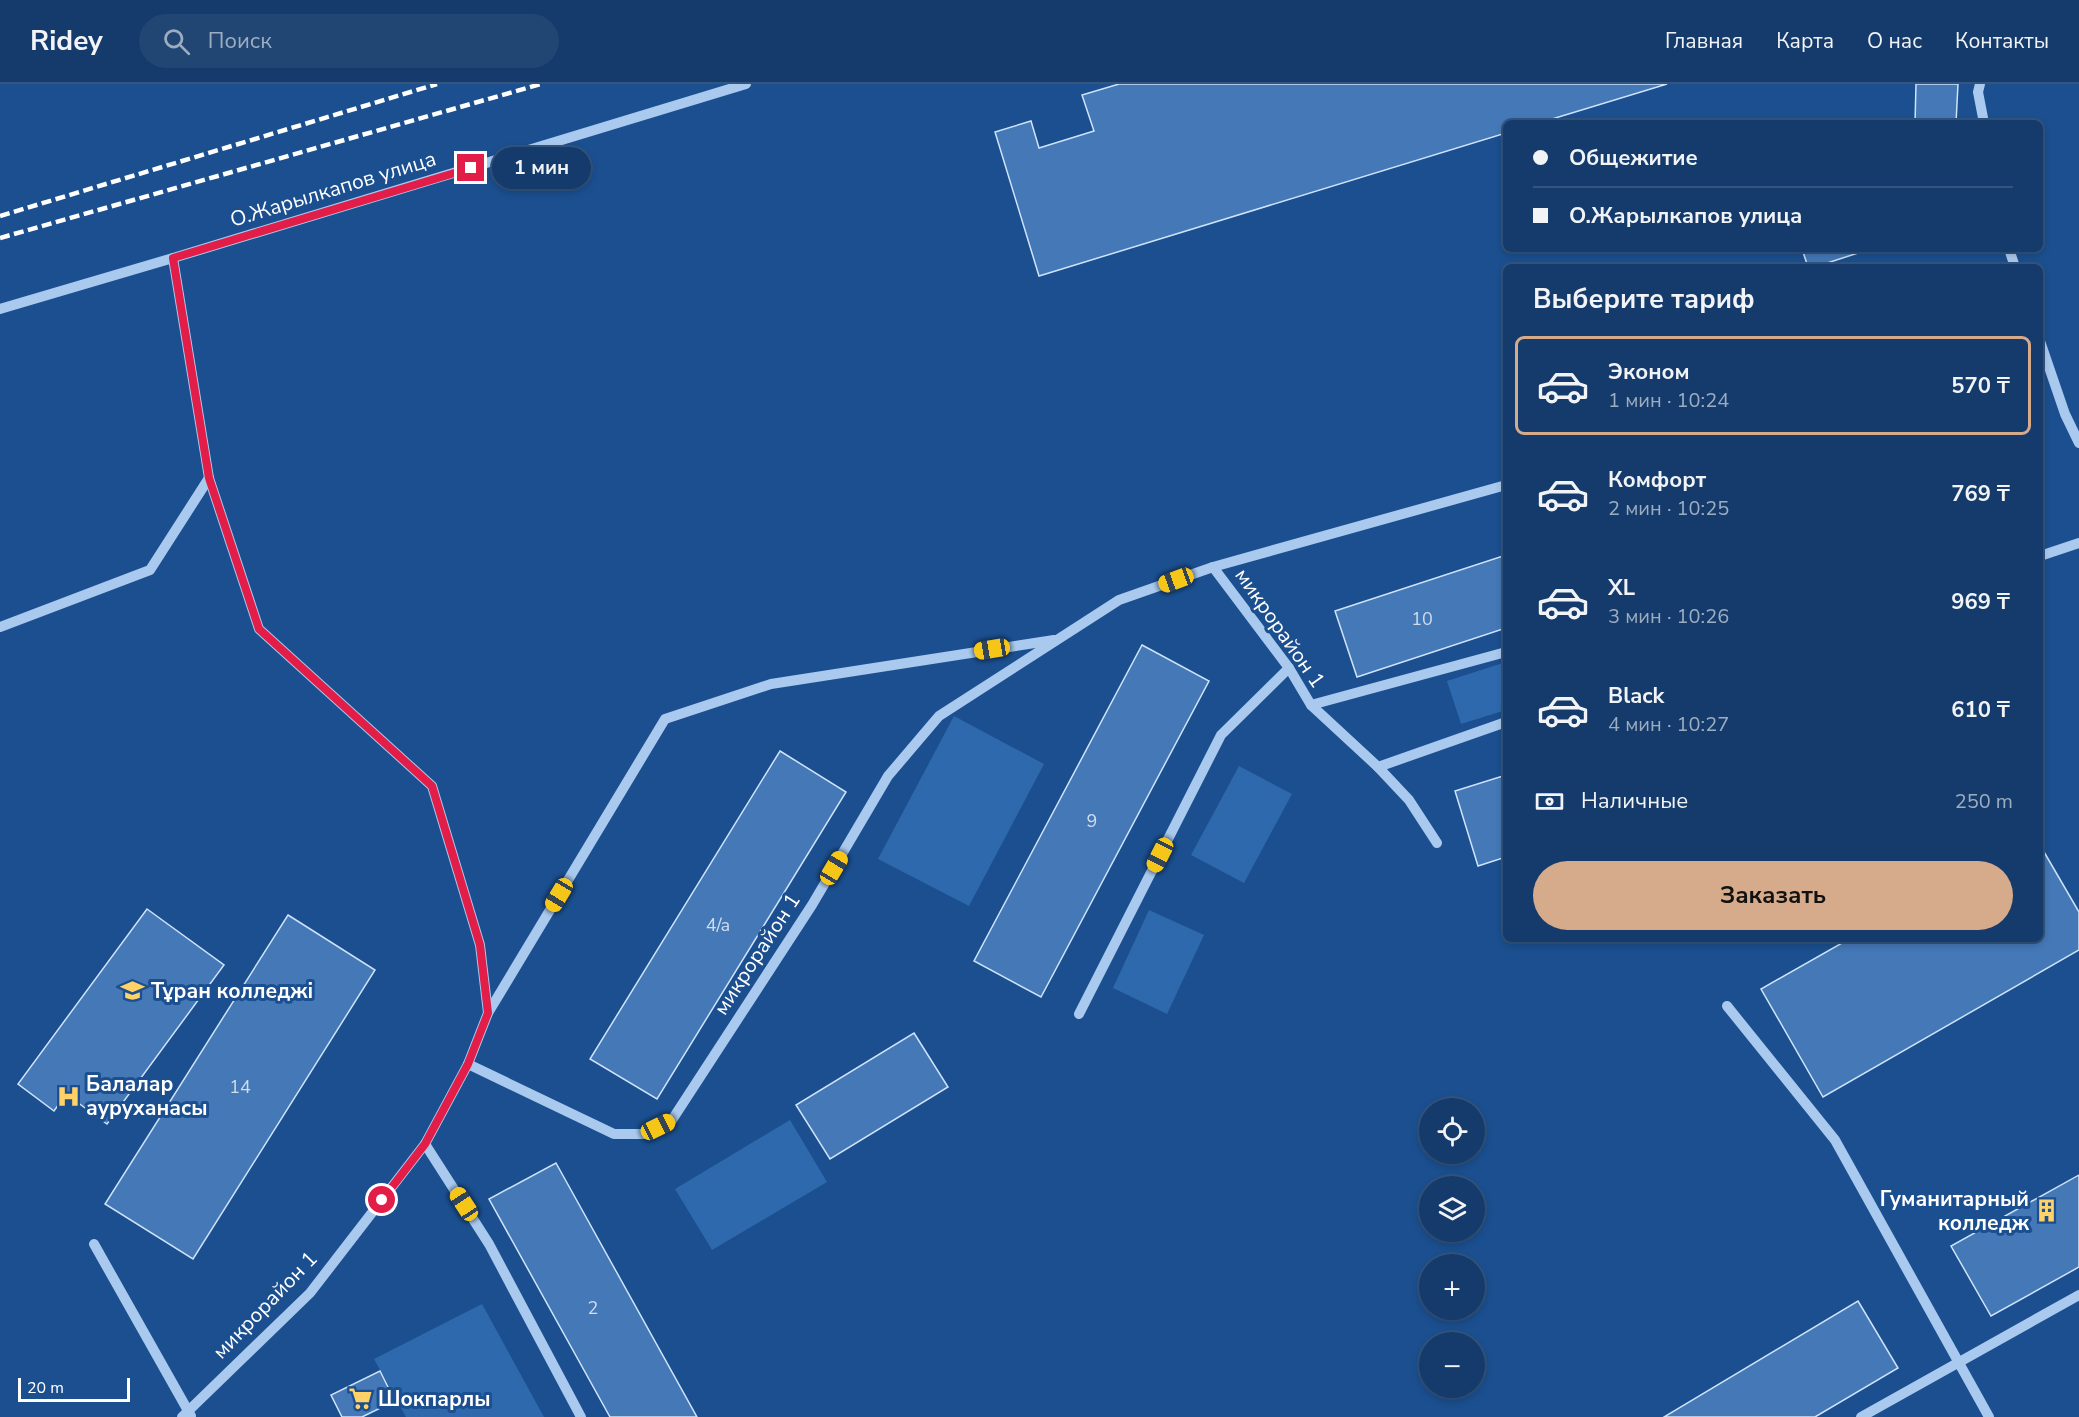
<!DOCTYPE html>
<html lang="ru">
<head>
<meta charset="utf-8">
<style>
  :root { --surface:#143b6b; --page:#214673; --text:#f1f3f6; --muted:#9dadc1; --line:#33557e; --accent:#d6ab8b }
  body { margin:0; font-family:"Nunito Sans",sans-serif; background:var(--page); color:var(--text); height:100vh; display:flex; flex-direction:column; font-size:22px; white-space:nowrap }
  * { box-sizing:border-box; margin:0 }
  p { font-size:20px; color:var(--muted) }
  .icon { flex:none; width:33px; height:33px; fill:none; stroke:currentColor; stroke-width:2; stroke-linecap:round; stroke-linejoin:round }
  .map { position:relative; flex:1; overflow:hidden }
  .details { position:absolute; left:1503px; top:180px; width:540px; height:678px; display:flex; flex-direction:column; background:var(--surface); border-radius:9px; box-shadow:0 3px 9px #0003,0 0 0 2px var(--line) }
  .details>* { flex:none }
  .banner { position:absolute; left:1503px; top:36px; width:540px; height:132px; border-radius:9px; box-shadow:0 3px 9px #0003,0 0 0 2px var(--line); display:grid; align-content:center; height:132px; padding:0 30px; background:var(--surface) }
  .fabs { position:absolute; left:1419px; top:1014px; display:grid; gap:12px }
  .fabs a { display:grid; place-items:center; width:66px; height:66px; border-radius:50%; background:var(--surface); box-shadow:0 3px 9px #0003,0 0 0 2px var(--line); font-size:30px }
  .scale { position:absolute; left:18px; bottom:15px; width:112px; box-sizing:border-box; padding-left:6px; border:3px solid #fff; border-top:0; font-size:16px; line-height:21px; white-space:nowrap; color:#fff; -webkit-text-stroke:4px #1b4f8f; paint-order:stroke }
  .end { position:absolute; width:27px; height:27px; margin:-14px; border:8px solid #e11d48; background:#fff; box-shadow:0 0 0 3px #fff }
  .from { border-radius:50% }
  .bubble { position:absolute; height:42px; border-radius:21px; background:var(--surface); box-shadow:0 3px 9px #0003,0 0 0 2px var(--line); font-size:20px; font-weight:700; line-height:42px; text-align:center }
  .car { position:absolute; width:18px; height:36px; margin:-18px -9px; border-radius:8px; box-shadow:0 0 4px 2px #0007; background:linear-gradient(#f5c518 24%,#345 0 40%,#f5c518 0 76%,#345 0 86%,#f5c518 0) }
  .banner b { display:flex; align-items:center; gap:21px; height:57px; font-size:22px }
  .banner b+b { border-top:2px solid var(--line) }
  .banner i { width:15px; height:15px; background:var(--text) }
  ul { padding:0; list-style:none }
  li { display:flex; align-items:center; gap:18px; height:99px; margin:0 12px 9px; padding:0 18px; border:3px solid transparent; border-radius:9px }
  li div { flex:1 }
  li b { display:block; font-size:22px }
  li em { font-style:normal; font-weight:700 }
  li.on { border-color:var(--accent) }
  li>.icon { width:54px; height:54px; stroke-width:1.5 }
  h2 { padding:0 30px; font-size:27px; line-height:72px }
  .pay { display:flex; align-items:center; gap:15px; height:66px; padding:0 30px; font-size:22px }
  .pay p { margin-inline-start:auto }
  .cta { display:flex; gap:12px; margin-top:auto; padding:12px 30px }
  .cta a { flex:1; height:69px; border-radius:36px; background:var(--accent); color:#111; font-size:24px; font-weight:700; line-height:69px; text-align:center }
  header { display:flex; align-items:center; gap:36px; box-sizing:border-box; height:84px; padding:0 30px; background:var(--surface); border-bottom:2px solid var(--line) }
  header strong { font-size:28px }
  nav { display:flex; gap:33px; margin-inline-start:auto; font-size:21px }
  .search { width:420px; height:54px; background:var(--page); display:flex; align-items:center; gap:15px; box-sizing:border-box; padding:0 21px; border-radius:33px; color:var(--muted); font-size:22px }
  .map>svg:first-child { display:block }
</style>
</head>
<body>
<header>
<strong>Ridey</strong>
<div class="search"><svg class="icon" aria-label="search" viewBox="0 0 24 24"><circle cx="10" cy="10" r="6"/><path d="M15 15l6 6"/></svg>Поиск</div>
<nav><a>Главная</a><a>Карта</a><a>О нас</a><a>Контакты</a></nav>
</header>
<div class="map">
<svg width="2079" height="1333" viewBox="0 0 2079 1333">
  <rect width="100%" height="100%" fill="#1b4f8f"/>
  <g fill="#2e69ad">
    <polygon points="1506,578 1506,626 1461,640 1447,597"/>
    <polygon points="954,632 1044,680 969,822 878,775"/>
    <polygon points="1239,682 1292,710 1244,799 1191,771"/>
    <polygon points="1149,826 1204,851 1167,930 1113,904"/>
    <polygon points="790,1036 827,1098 712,1166 675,1105"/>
    <polygon points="482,1220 544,1333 406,1333 374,1275"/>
  </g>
  <g fill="#4478b7" stroke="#cfe3fa" stroke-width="1.5">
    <polygon points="1119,0 1667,0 1539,39 1506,39 1506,49 1039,192 995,48 1031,37 1039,64 1094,47 1082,11"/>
    <polygon points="1916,0 1958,0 1956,39 1915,39"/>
    <polygon points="1802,165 1856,165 1858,169 1815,183 1808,183"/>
    <polygon points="1506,471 1506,544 1357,593 1335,527"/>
    <polygon points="1142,561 1209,597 1041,913 974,877"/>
    <polygon points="780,667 846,708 657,1015 590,975"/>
    <polygon points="1506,691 1506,773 1478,782 1455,707"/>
    <polygon points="2040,761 2079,828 2079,866 1823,1013 1761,905 1849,855 2040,855"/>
    <polygon points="147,825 224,881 107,1040 66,1010 54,1027 18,1000"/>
    <polygon points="288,831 375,886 193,1175 105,1120"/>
    <polygon points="914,949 948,1003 830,1075 796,1021"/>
    <polygon points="556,1079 697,1333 610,1333 489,1115"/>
    <polygon points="2079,1091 2079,1183 1991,1232 1951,1162"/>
    <polygon points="1858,1217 1898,1284 1815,1333 1664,1333"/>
    <polygon points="380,1287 395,1317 362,1333 342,1333 331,1311"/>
  </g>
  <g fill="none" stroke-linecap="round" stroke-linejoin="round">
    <g stroke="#a9c9ee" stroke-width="10">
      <polyline points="1980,0 1978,8 1984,39"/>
      <polyline points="2009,165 2015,183"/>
      <polyline points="173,174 209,394 259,545 432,702 480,861 488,929"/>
      <polyline points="0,225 173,174 746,0"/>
      <polyline points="2040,257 2065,330 2079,359"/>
      <polyline points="2040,472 2079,459"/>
      <polyline points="1213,483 1506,401"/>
      <polyline points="0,543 150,486 209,394"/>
      <polyline points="1311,621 1506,568"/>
      <polyline points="1378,683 1506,638"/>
      <polyline points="1727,922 1835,1056 1989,1333"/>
      <polyline points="1079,930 1221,651 1289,584"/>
      <polyline points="468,980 614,1050 644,1050 672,1036 812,821 888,692 939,632 1119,516 1213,483 1289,584 1311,621 1378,683 1409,716 1437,759"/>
      <polyline points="425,1060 489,1160 581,1333"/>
      <polyline points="94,1160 191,1332"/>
      <polyline points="182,1333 310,1209 425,1060 468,980 488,929 665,635 771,600 1054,556"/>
      <polyline points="1861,1333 2079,1211"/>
    </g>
    <g stroke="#fff" stroke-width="4.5" stroke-dasharray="10 4.5" stroke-linecap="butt">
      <polyline points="0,132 437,0"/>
      <polyline points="0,154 541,0"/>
    </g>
  </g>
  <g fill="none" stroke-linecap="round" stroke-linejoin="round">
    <polyline stroke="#e11d48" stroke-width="8" points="382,1116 425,1060 468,980 488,929 480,861 432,702 259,545 209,394 173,174 471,84"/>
  </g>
  <defs>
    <symbol id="university-bare" viewBox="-9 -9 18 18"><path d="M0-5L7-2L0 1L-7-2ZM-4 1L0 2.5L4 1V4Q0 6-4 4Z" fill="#ffd166" stroke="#1b4f8f" stroke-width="2.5" paint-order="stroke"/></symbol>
    <symbol id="hospital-bare" viewBox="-9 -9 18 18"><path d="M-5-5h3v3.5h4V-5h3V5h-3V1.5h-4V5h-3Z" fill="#ffd166" stroke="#1b4f8f" stroke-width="2.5" paint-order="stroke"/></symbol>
    <symbol id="building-bare" viewBox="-9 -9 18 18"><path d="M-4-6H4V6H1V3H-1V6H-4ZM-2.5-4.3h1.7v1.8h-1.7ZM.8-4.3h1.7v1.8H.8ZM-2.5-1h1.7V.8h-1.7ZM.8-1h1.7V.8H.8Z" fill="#ffd166" stroke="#1b4f8f" stroke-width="2.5" paint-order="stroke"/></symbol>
    <symbol id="supermarket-bare" viewBox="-9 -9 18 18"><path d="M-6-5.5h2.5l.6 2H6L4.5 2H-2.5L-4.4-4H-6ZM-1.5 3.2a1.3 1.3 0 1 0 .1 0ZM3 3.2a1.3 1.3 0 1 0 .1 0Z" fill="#ffd166" stroke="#1b4f8f" stroke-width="2.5" paint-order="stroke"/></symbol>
  </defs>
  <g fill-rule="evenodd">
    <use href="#university-bare" x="116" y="890" width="33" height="33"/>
    <use href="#hospital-bare" x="52" y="996" width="33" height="33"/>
    <use href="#building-bare" x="2030" y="1110" width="33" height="33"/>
    <use href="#supermarket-bare" x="344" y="1298" width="33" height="33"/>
  </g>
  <g text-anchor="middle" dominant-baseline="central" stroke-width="6" stroke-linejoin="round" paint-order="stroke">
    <g font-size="18" fill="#d0dded">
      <text x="1422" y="535">10</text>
      <text x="1092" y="737">9</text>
      <text x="718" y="841">4/а</text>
      <text x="240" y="1003">14</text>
      <text x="593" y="1224">2</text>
    </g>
    <g font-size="21" fill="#fff" stroke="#1b4f8f">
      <text transform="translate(333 105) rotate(-17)">О.Жарылкапов улица</text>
      <text transform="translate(1280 544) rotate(55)">микрорайон 1</text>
      <text transform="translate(757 870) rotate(-57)">микрорайон 1</text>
      <text transform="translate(265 1221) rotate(-46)">микрорайон 1</text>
    </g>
    <g font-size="21" font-weight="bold" fill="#fff" stroke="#1b4f8f" text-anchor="start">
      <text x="151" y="907">Тұран колледжі</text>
      <text x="86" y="1000">Балалар<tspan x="86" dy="24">ауруханасы</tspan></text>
      <text x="2029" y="1115" text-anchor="end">Гуманитарный<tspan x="2029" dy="24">колледж</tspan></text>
      <text x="378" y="1315">Шокпарлы</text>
    </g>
  </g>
</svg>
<div class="fabs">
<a><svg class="icon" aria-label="locate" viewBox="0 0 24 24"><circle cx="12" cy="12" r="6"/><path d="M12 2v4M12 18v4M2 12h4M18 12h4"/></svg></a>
<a><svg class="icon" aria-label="layers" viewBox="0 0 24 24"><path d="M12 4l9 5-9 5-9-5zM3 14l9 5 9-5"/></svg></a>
<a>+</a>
<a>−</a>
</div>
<div class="scale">20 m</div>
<i class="end from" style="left:382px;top:1116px"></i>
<i class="end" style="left:471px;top:84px"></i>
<div class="bubble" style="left:492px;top:63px;width:99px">1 мин</div>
<i class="car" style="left:1176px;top:496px;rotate:250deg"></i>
<i class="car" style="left:992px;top:565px;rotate:261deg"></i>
<i class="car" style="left:1160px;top:771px;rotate:207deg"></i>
<i class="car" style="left:834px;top:784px;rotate:31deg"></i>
<i class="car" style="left:559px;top:811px;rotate:211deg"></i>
<i class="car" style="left:658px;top:1043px;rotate:64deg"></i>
<i class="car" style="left:464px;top:1120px;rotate:327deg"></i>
<div class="banner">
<b><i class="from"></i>Общежитие</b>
<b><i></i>О.Жарылкапов улица</b>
</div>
<section class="details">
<h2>Выберите тариф</h2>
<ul>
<li class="on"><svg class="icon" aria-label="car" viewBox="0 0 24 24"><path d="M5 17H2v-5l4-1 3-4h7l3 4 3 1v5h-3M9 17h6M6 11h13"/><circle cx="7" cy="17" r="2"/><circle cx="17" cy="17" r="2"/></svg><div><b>Эконом</b><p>1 мин · 10:24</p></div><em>570 ₸</em></li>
<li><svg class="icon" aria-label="car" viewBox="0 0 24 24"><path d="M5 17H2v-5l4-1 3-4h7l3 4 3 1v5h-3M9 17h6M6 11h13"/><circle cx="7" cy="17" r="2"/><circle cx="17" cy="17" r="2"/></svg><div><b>Комфорт</b><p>2 мин · 10:25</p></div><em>769 ₸</em></li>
<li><svg class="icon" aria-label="car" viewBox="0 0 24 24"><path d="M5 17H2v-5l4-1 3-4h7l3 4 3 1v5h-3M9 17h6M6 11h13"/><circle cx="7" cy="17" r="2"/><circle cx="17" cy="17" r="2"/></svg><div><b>XL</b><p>3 мин · 10:26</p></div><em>969 ₸</em></li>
<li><svg class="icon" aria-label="car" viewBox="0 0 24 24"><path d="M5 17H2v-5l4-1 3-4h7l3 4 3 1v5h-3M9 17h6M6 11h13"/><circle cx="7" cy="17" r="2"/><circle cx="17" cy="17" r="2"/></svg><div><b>Black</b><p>4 мин · 10:27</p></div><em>610 ₸</em></li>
</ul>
<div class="pay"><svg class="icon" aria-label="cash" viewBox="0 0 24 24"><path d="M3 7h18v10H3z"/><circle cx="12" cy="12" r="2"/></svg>Наличные<p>250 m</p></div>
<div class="cta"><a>Заказать</a></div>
</section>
</div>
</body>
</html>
